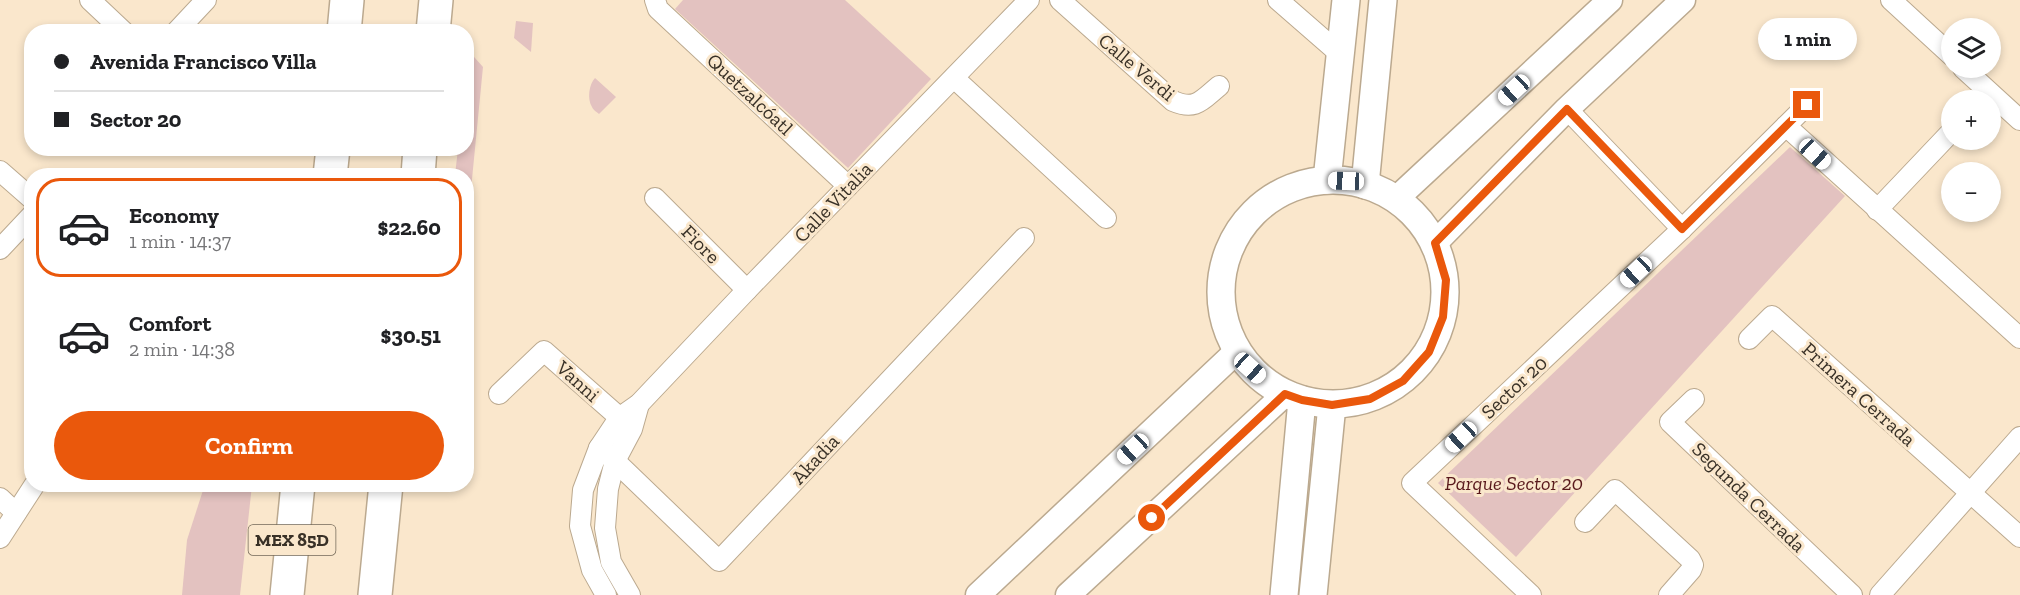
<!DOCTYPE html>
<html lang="en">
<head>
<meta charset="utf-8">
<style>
  :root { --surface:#fff; --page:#f2f2f2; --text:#202124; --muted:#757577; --line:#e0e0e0; --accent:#ea580c }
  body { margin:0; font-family:"Zilla Slab",serif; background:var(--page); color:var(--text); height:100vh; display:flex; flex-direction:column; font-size:22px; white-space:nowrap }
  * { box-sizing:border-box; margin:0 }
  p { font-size:20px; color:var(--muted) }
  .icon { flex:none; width:33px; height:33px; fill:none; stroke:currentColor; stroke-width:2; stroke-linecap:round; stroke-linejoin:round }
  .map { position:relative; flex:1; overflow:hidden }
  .panel { position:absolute; left:24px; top:168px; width:450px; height:324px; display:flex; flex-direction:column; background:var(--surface); border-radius:24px; box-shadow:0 3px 9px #0003 }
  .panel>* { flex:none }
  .hud { position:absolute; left:24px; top:24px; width:450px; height:132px; border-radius:24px; box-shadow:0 3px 9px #0003; display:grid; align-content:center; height:132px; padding:0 30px; background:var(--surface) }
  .buttons { position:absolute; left:1941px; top:18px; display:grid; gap:12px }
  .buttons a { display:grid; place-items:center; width:60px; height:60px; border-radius:50%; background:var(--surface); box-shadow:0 3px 9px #0003; font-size:30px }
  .end { position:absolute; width:27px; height:27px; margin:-14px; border:8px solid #ea580c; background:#fff; box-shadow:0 0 0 3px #fff }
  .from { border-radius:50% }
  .bubble { position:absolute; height:42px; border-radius:21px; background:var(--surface); box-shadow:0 3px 9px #0003; font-size:20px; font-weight:700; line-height:42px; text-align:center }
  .car { position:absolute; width:18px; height:36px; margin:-18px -9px; border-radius:8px; box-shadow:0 0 4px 2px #0007; background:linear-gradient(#fff 24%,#345 0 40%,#fff 0 76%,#345 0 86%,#fff 0) }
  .hud b { display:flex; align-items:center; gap:21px; height:57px; font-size:22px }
  .hud b+b { border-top:2px solid var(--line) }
  .hud i { width:15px; height:15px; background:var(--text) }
  ul { padding:10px 0 0; list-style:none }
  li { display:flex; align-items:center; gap:18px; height:99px; margin:0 12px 9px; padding:0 18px; border:3px solid transparent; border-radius:24px }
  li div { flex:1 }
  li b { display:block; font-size:22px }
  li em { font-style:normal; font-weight:700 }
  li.selected { border-color:var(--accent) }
  li>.icon { width:54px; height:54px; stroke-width:1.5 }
  .button { display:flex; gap:12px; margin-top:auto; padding:12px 30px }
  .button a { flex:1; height:69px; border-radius:36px; background:var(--accent); color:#fff; font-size:24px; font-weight:700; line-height:69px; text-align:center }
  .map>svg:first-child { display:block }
</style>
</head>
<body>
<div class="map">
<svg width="2020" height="595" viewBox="0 0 2020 595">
  <rect width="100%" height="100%" fill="#fae7cc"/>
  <g fill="#e3c2c0">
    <polygon points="683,0 845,0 931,79 848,168 675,9"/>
    <polygon points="516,21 533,23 531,52 514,38"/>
    <polygon points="467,49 483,67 467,230 466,176 455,175 458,149 466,148"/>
    <path d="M595,78L616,97L599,114C597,112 593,110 592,107C587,99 589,84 595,78Z"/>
    <polygon points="1790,147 1845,196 1516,557 1438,483"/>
    <polygon points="205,484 252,485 240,595 182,595 187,540"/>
  </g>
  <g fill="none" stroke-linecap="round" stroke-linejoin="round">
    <defs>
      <g id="minor">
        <polyline points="90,0 124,32"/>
        <polyline points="655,0 658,9 848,186"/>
        <path d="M1060,0L1173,101C1196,111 1202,100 1219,86"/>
        <polyline points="1278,0 1340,54"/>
        <polyline points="1891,0 1952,56"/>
        <polyline points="176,32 206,0"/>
        <polyline points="1963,68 2020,120"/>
        <polyline points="954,78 1106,218"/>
        <polyline points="1567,109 1682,229"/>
        <polyline points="1786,126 2020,338"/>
        <polyline points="0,171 32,199"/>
        <polyline points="655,198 747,290"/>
        <polyline points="1877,210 1952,131"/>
        <polyline points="0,249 32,215"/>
        <polyline points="1749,339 1772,316 2020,537"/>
        <polyline points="499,394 544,351 628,425"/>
        <polyline points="1694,399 1670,422 1852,595"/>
        <polyline points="599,448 615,461 719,561 1024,238"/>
        <polyline points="0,498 16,513"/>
        <polyline points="1585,522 1615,490 1690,559 1693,565 1691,570 1669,595"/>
        <polyline points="0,538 35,484"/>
        <polyline points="606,595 592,570 580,526 583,490 599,448 619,418 639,404 747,290 1029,0"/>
        <polyline points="630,595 611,562 605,528 608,489 615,461 632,429 639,404"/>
        <polyline points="1531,595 1412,483 1682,229 1807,105"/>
        <polyline points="1880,595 2020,437"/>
      </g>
      <g id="tertiary">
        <polyline points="1396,199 1610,0"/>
        <polyline points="1435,243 1567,109 1683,0"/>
        <polyline points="978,595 1237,351"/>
        <polyline points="1068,595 1285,394"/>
      </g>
      <g id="secondary">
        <polyline points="1327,180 1346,0"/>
        <circle cx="1333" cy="292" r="112"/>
        <polyline points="1365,185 1383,0"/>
        <polyline points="1284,595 1302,400"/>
        <polyline points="1313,595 1332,405"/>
      </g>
      <g id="motorway">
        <polyline points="344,32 347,0"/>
        <polyline points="433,32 436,0"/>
        <polyline points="330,176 333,148"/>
        <polyline points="418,176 420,148"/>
        <polyline points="287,595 298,484"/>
        <polyline points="375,595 386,484"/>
      </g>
    </defs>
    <use href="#minor" stroke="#bba98f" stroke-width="22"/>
    <use href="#tertiary" stroke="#bba98f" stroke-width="27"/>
    <use href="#secondary" stroke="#bba98f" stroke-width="30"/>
    <use href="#motorway" stroke="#bba98f" stroke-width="36"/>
    <use href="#minor" stroke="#fff" stroke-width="20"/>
    <use href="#tertiary" stroke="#fff" stroke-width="24"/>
    <use href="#secondary" stroke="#fff" stroke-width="27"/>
    <use href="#motorway" stroke="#fff" stroke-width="33"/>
  </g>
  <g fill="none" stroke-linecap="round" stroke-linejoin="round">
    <polyline stroke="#ea580c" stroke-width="8" points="1152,518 1285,394 1302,400 1332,405 1370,399 1403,381 1429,352 1443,317 1446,280 1435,243 1567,109 1682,229 1807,105"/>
  </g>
  <g text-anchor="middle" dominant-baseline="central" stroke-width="6" stroke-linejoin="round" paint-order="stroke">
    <rect fill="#fae7cc" stroke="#736858" stroke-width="1.5" x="248.5" y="525" width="87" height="30" rx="4.5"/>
    <g font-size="18" font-weight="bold" fill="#393127">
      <text x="292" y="540">MEX 85D</text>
    </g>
    <g font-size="20" fill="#393127" stroke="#fae7cc">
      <text transform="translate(1137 67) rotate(40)">Calle Verdi</text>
      <text transform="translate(750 94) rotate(43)">Quetzalcóatl</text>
      <text transform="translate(833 202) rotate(-46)">Calle Vitalia</text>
      <text transform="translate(701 244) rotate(45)">Fiore</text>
      <text transform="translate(578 381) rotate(42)">Vanni</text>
      <text transform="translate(1514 387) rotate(-43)">Sector 20</text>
      <text transform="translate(1859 394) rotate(42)">Primera Cerrada</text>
      <text transform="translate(815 459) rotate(-47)">Akadia</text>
      <text transform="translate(1749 497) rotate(44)">Segunda Cerrada</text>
    </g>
    <g font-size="20" font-style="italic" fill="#58181b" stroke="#fae7cc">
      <text x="1514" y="483">Parque Sector 20</text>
    </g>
  </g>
</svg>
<div class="buttons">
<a><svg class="icon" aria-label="layers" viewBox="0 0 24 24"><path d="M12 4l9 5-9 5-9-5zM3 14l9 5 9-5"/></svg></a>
<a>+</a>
<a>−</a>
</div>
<i class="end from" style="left:1152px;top:518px"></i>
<i class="end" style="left:1807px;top:105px"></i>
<div class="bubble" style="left:1758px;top:18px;width:99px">1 min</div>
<i class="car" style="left:1514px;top:90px;rotate:227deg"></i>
<i class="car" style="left:1815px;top:154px;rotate:133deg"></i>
<i class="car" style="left:1346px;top:181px;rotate:272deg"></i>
<i class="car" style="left:1636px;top:272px;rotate:227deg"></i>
<i class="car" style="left:1250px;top:368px;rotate:132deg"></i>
<i class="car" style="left:1461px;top:437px;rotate:227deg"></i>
<i class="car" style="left:1133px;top:449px;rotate:227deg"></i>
<div class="hud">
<b><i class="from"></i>Avenida Francisco Villa</b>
<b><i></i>Sector 20</b>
</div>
<section class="panel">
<ul>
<li class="selected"><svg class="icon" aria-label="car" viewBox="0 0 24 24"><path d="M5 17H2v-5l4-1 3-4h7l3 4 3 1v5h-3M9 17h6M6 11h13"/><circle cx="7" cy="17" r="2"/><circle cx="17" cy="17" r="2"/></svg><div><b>Economy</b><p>1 min · 14:37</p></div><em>$22.60</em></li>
<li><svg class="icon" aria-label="car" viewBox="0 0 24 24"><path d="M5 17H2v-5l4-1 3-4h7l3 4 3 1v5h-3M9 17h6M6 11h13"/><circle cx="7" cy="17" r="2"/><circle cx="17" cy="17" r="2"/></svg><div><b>Comfort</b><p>2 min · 14:38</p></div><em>$30.51</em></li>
</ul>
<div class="button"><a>Confirm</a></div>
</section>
</div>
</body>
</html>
